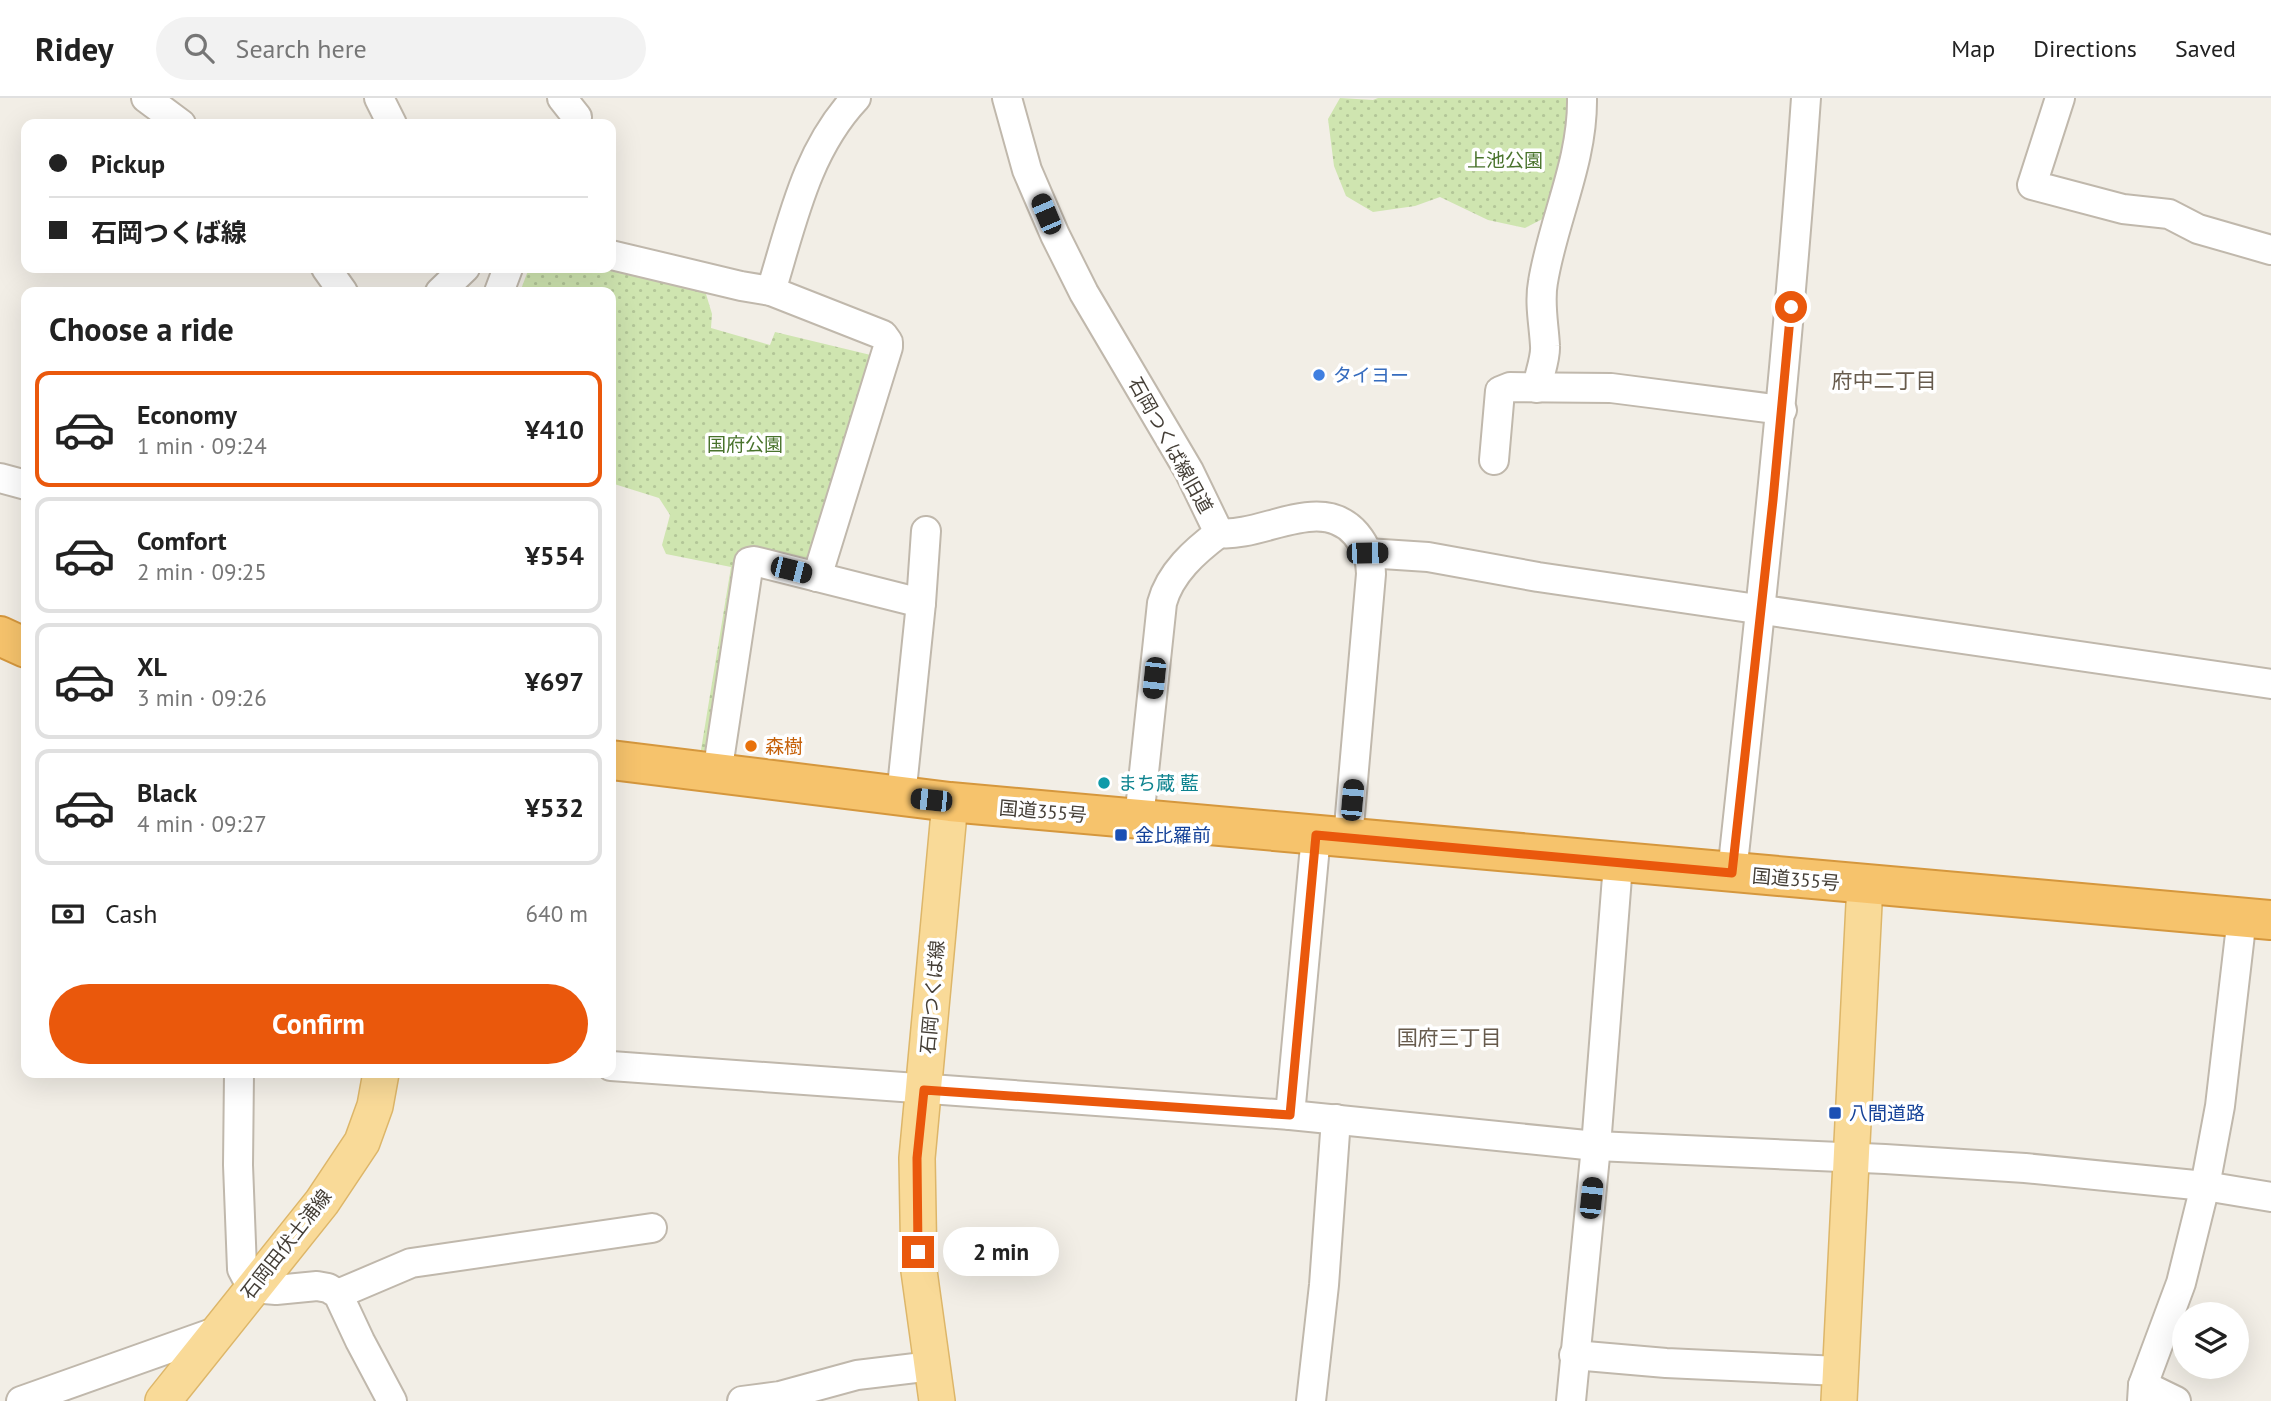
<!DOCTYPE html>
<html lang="en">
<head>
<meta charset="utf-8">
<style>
  :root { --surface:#fff; --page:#f2f2f2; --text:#222; --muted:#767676; --line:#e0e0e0; --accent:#ea580c }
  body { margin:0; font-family:"PT Sans","Noto Sans JP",sans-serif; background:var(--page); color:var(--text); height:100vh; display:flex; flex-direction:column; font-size:26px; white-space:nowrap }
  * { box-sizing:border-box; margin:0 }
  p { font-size:23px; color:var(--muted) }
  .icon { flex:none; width:38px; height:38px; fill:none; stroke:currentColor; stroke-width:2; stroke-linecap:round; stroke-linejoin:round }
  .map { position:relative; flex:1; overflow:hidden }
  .details { position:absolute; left:21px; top:189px; width:595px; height:791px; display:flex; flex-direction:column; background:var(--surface); border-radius:14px; box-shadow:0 7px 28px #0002 }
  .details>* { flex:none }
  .hud { position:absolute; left:21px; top:21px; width:595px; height:154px; border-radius:14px; box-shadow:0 7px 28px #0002; display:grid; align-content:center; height:154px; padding:0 28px; background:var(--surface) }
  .tools { position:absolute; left:2172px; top:1204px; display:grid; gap:14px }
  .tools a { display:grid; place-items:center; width:77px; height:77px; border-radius:50%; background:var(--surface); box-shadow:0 7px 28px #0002; font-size:35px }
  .end { position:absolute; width:32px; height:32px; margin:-16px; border:9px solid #ea580c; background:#fff; box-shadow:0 0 0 4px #fff }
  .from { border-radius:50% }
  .bubble { position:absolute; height:49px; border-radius:24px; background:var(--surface); box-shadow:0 7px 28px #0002; font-size:23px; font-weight:700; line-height:49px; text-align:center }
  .car { position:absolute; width:21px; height:42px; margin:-21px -10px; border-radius:9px; box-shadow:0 0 5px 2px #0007; background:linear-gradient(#222 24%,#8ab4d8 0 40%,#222 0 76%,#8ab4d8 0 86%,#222 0) }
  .hud b { display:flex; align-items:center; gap:24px; height:66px; font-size:26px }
  .hud b+b { border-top:2px solid var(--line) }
  .hud i { width:18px; height:18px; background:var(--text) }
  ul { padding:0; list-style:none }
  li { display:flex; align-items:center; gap:21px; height:116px; margin:0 14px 10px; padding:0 14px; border:4px solid var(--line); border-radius:14px }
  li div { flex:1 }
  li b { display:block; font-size:26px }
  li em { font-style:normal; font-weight:700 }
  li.active { border-color:var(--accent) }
  li>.icon { width:63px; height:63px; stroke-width:1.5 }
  h2 { padding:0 28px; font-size:32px; line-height:84px }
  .pay { display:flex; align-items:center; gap:18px; height:77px; padding:0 28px; font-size:26px }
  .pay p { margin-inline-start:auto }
  .cta { display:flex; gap:14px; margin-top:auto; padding:14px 28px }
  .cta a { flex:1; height:80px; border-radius:42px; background:var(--accent); color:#fff; font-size:28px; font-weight:700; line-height:80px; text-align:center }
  header { display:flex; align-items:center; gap:42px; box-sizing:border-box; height:98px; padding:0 35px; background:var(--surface); border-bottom:2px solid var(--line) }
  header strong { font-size:33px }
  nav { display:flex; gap:38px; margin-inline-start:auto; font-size:24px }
  .search { width:490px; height:63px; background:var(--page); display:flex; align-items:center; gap:18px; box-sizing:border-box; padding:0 24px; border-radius:38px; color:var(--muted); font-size:26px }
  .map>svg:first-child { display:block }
</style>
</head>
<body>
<header>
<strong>Ridey</strong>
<div class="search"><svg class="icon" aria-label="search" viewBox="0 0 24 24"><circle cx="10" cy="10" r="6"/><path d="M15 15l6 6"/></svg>Search here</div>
<nav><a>Map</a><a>Directions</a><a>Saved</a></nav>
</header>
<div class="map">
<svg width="2271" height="1303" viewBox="0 0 2271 1303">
  <defs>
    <pattern id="grass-dots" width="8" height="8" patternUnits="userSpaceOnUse" patternTransform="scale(1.75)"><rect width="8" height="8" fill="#cfe5b0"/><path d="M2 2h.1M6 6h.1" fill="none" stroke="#b3c698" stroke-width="1.8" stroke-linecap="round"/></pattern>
  </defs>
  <rect width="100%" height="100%" fill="#f2eee6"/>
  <g fill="url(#grass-dots)">
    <polygon points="1340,0 1373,2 1378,0 1573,0 1554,115 1525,130 1488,122 1440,99 1415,108 1373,114 1346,98 1334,68 1328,21"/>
    <polygon points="529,170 611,170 703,186 712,216 711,230 770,247 775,234 879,259 817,466 766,458 714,653 701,652 731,469 666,456 662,447 670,417 659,400 611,385 611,194 520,194"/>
  </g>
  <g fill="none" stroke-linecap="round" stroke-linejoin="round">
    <defs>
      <g id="minor">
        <polyline points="146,0 181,26"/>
        <polyline points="379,0 392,26"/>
        <polyline points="562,0 577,19 576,26"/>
        <path d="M1007,0L1027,72L1055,137L1084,195L1189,373L1219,435C1262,440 1321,395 1356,436C1366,448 1371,461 1371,476L1348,740"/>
        <polyline points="2060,0 2032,87 2123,111 2169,116 2198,131 2271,152"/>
        <polyline points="611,157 741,188 771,193 883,237 888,244 888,249 817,479"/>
        <polyline points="326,170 343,194"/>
        <path d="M771,193C792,125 806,53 856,0"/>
        <polyline points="440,194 465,170"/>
        <polyline points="499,194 508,170"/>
        <path d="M1537,290C1539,277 1546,260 1545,248C1544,227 1539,205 1543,184C1553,122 1583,64 1582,0"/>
        <polyline points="1494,362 1500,293 1510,289 1611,290 1782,312"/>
        <polyline points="0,380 26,387"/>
        <polyline points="1367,455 1428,459 1538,479 2271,586"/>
        <polyline points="717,676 749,464 754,463 921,505"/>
        <polyline points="901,699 921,505 926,433"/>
        <path d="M1139,721L1162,505C1170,475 1195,453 1219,435"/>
        <path d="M1732,775C1760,517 1788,259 1806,0"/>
        <polyline points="611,968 1290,1017 1596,1048 1885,1061 2025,1070 2205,1088 2271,1099"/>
        <polyline points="239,975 238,1067 242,1171 252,1190 276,1192 317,1188 328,1190 338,1196 360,1243 392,1303"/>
        <polyline points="1290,1017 1316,737"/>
        <polyline points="338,1196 411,1165 652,1130"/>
        <polyline points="1574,1257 1666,1265 1840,1273"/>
        <polyline points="2143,1287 2176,1303"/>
        <polyline points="21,1303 218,1233"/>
        <polyline points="742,1303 780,1298 857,1277 932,1268"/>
        <polyline points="1311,1303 1324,1187 1336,1021"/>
        <polyline points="1571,1303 1596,1048 1618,766"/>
        <polyline points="2142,1303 2143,1287 2181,1185 2205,1088 2220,1008 2242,819"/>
      </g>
      <g id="major">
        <polyline points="163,1303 322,1104 362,1044 375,1008 381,975"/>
        <polyline points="937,1303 919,1173 917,1060 950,704"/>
        <polyline points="1839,1303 1865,786"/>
      </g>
      <g id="highway">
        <polyline points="0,538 26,550"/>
        <polyline points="611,662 950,704 2271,822"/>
      </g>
    </defs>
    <use href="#minor" stroke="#c0b8ac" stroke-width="32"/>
    <use href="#major" stroke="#ddb669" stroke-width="38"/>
    <use href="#highway" stroke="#d5973d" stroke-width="42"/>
    <use href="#minor" stroke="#fff" stroke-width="28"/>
    <use href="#major" stroke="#f9da98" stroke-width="35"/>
    <use href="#highway" stroke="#f6c36c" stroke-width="38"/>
  </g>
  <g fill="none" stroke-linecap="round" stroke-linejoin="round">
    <polyline stroke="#ea580c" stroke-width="9" points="918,1154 917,1060 924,992 1290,1017 1316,737 1732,775 1773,402 1791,209"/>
  </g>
  <circle fill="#3f7fe0" stroke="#fff" stroke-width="2.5" cx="1319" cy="277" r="7"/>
  <circle fill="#e8710a" stroke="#fff" stroke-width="2.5" cx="751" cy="648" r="7"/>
  <circle fill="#0f9aa8" stroke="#fff" stroke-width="2.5" cx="1104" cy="685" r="7"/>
  <g fill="#1a4fb4" stroke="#fff" stroke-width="2.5">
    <rect x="1114" y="730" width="14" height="14" rx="3.5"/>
    <rect x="1828" y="1008" width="14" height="14" rx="3.5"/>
  </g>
  <g text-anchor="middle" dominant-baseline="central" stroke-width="7" stroke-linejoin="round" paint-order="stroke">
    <g font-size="19" fill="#49732c" stroke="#fff">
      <text x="1505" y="62">上池公園</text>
      <text x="745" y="346">国府公園</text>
    </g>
    <g font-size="19" fill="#366cbe" stroke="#fff" text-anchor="start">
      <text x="1333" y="277">タイヨー</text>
    </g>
    <g font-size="19" fill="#443e36" stroke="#fff">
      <text transform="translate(1171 347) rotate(61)">石岡つくば線旧道</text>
      <text transform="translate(1043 713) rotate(5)">国道355号</text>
      <text transform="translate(1796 781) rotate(5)">国道355号</text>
      <text transform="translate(932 899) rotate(-85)">石岡つくば線</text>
      <text transform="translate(286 1146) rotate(-52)">石岡田伏土浦線</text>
    </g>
    <g font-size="19" fill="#c56008" stroke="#fff" text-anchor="start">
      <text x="765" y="648">森樹</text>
    </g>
    <g font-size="19" fill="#0d838f" stroke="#fff" text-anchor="start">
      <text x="1118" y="685">まち蔵 藍</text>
    </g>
    <g font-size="19" fill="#164399" stroke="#fff" text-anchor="start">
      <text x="1135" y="737">金比羅前</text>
      <text x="1849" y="1015">八間道路</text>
    </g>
    <g font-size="21" fill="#675b4d" stroke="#fff">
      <text x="1884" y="282">府中二丁目</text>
      <text x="1449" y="939">国府三丁目</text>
    </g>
  </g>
</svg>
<div class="tools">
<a><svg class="icon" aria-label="layers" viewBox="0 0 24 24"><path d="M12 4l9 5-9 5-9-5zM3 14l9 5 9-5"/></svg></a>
</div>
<i class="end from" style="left:1791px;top:209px"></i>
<i class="end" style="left:918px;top:1154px"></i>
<div class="bubble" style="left:943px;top:1129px;width:116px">2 min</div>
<i class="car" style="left:1046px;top:116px;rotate:337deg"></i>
<i class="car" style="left:1367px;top:455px;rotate:89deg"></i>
<i class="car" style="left:791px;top:472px;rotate:104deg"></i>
<i class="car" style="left:1154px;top:580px;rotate:186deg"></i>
<i class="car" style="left:931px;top:702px;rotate:276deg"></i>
<i class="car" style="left:1352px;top:702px;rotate:5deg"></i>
<i class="car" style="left:1591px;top:1100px;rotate:6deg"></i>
<div class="hud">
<b><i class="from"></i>Pickup</b>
<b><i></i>石岡つくば線</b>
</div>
<section class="details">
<h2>Choose a ride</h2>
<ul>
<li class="active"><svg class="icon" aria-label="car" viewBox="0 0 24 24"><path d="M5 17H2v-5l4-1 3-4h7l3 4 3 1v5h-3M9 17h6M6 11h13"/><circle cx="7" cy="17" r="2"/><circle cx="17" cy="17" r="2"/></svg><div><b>Economy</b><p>1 min · 09:24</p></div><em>¥410</em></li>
<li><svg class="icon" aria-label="car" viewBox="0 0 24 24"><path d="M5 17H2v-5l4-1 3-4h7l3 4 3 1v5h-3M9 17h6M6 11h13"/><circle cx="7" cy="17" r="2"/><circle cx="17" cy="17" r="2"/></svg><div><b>Comfort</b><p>2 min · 09:25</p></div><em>¥554</em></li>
<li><svg class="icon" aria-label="car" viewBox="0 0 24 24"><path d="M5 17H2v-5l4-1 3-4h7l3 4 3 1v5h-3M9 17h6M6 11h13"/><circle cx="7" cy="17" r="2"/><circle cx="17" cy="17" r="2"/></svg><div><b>XL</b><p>3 min · 09:26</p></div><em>¥697</em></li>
<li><svg class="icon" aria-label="car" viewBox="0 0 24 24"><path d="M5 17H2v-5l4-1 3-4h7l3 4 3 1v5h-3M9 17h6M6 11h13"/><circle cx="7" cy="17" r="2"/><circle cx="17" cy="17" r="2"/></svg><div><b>Black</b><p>4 min · 09:27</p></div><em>¥532</em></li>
</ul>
<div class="pay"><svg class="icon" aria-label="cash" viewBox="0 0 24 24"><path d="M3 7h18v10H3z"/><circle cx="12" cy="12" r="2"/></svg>Cash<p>640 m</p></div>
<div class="cta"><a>Confirm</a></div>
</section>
</div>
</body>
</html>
